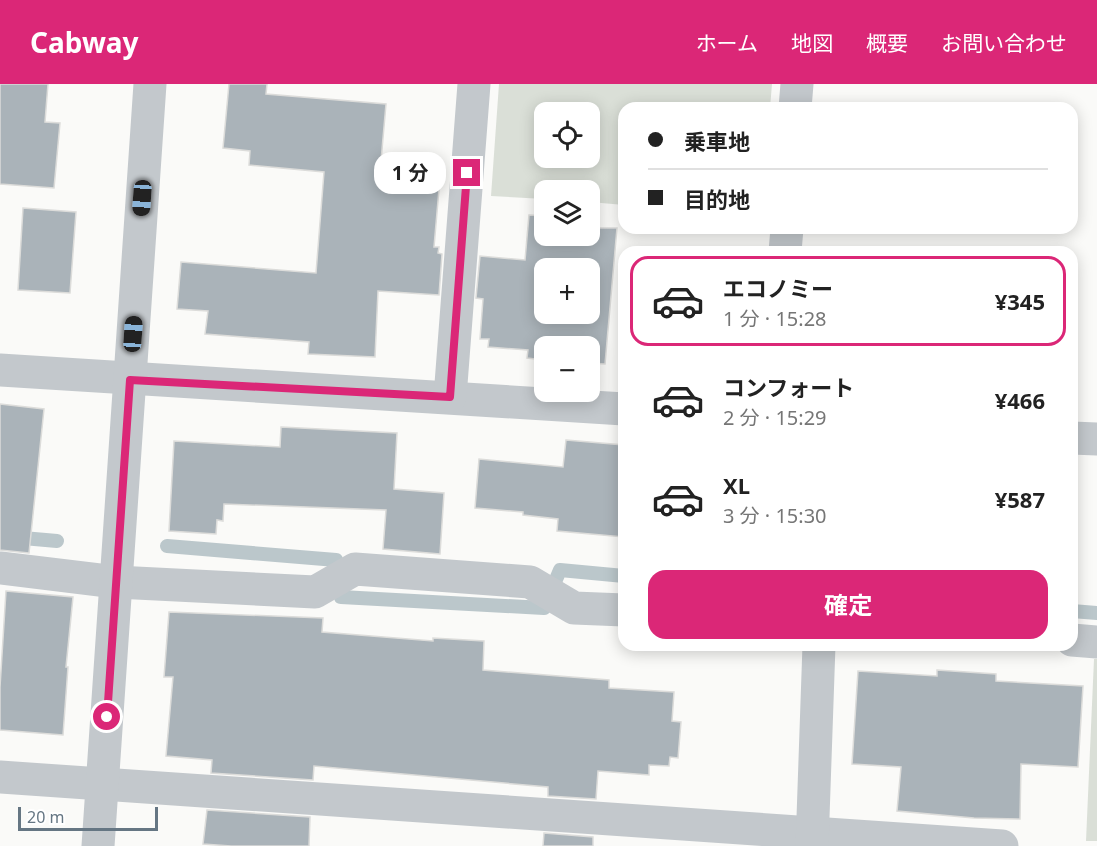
<!DOCTYPE html>
<html lang="ja">
<head>
<meta charset="utf-8">
<style>
  :root { --surface:#fff; --page:#f6f6f6; --text:#222; --muted:#767676; --line:#e0e0e0; --accent:#db2777 }
  body { margin:0; font-family:"Noto Sans","Noto Sans JP",sans-serif; background:var(--page); color:var(--text); height:100vh; display:flex; flex-direction:column; font-size:22px; white-space:nowrap }
  * { box-sizing:border-box; margin:0 }
  p { font-size:20px; color:var(--muted) }
  .icon { flex:none; width:33px; height:33px; fill:none; stroke:currentColor; stroke-width:2; stroke-linecap:round; stroke-linejoin:round }
  .map { position:relative; flex:1; overflow:hidden }
  .sheet { position:absolute; left:618px; top:162px; width:460px; height:405px; display:flex; flex-direction:column; background:var(--surface); border-radius:18px; box-shadow:0 3px 15px #0003 }
  .sheet>* { flex:none }
  .top-card { position:absolute; left:618px; top:18px; width:460px; height:132px; border-radius:18px; box-shadow:0 3px 15px #0003; display:grid; align-content:center; height:132px; padding:0 30px; background:var(--surface) }
  .fabs { position:absolute; left:534px; top:18px; display:grid; gap:12px }
  .fabs a { display:grid; place-items:center; width:66px; height:66px; border-radius:12px; background:var(--surface); box-shadow:0 3px 15px #0003; font-size:30px }
  .scale { position:absolute; left:18px; bottom:15px; width:140px; box-sizing:border-box; padding-left:6px; border:3px solid #657683; border-top:0; font-size:16px; line-height:21px; white-space:nowrap; color:#657683; -webkit-text-stroke:4px #fff; paint-order:stroke }
  .end { position:absolute; width:27px; height:27px; margin:-14px; border:8px solid #db2777; background:#fff; box-shadow:0 0 0 3px #fff }
  .from { border-radius:50% }
  .bubble { position:absolute; height:42px; border-radius:18px; background:var(--surface); box-shadow:0 3px 15px #0003; font-size:20px; font-weight:700; line-height:42px; text-align:center }
  .car { position:absolute; width:18px; height:36px; margin:-18px -9px; border-radius:8px; box-shadow:0 0 4px 2px #0007; background:linear-gradient(#222 24%,#8ab4d8 0 40%,#222 0 76%,#8ab4d8 0 86%,#222 0) }
  .top-card b { display:flex; align-items:center; gap:21px; height:57px; font-size:22px }
  .top-card b+b { border-top:2px solid var(--line) }
  .top-card i { width:15px; height:15px; background:var(--text) }
  ul { padding:10px 0 0; list-style:none }
  li { display:flex; align-items:center; gap:18px; height:90px; margin:0 12px 9px; padding:0 18px; border:3px solid transparent; border-radius:18px }
  li div { flex:1 }
  li b { display:block; font-size:22px }
  li em { font-style:normal; font-weight:700 }
  li.current { border-color:var(--accent) }
  li>.icon { width:54px; height:54px; stroke-width:1.5 }
  .primary-button { display:flex; gap:12px; margin-top:auto; padding:12px 30px }
  .primary-button a { flex:1; height:69px; border-radius:18px; background:var(--accent); color:#fff; font-size:24px; font-weight:700; line-height:69px; text-align:center }
  header { display:flex; align-items:center; gap:36px; box-sizing:border-box; height:84px; padding:0 30px; background:var(--accent); color:#fff }
  header strong { font-size:28px }
  nav { display:flex; gap:33px; margin-inline-start:auto; font-size:21px }
  .map>svg:first-child { display:block }
</style>
</head>
<body>
<header>
<strong>Cabway</strong>
<nav><a>ホーム</a><a>地図</a><a>概要</a><a>お問い合わせ</a></nav>
</header>
<div class="map">
<svg width="1097" height="762" viewBox="0 0 1097 762">
  <rect width="100%" height="100%" fill="#fafaf8"/>
  <g fill="#dadfd7" fill-rule="evenodd">
    <path d="M499,0H772L770,24H624V121L590,118V106H544V115L491,112ZM544,28H590V74H544Z"/>
    <polygon points="1094,575 1097,575 1097,757 1086,757"/>
  </g>
  <g fill="none" stroke-linecap="round" stroke-linejoin="round">
    <g stroke="#bbc7cb" stroke-width="14">
      <polyline points="0,452 57,457"/>
      <polyline points="167,462 336,476 341,513 544,524 560,486 624,492"/>
      <polyline points="1072,527 1097,529"/>
    </g>
  </g>
  <g fill="#aab3b9" stroke="#dcdcda" stroke-width="1.5" fill-rule="evenodd">
    <polygon points="0,0 48,0 45,38 60,39 54,104 0,100"/>
    <polygon points="229,0 267,0 266,10 386,20 381,77 441,82 434,163 439,163 438,169 442,170 439,211 378,207 375,273 308,270 309,258 205,250 208,227 177,225 181,178 316,189 324,88 249,81 250,67 223,64"/>
    <polygon points="23,124 76,128 70,209 18,206"/>
    <path d="M529,131L544,132V152H590V135L592,136L591,144H617L605,280L590,279V262H544V276L527,274L528,266L488,263L489,255H480L483,215L476,214L480,172L525,176ZM544,184H590V230H544Z"/>
    <polygon points="0,320 44,325 29,469 0,466"/>
    <polygon points="281,343 397,349 394,405 444,409 440,470 383,465 386,426 224,420 223,437 217,436 216,450 169,447 174,357 280,363"/>
    <polygon points="566,356 624,361 624,453 557,447 558,435 523,431 523,428 475,424 479,375 563,383"/>
    <polygon points="6,507 73,513 66,583 68,583 63,651 0,646 0,603"/>
    <polygon points="169,528 323,534 322,548 433,557 433,554 484,557 483,586 609,596 609,604 674,608 672,637 681,638 678,674 670,673 669,682 649,681 649,691 598,687 596,715 548,712 548,703 314,682 313,696 211,689 212,676 166,672 173,593 164,593"/>
    <polygon points="937,586 996,590 996,597 1083,602 1078,683 1021,680 1020,735 974,734 897,727 901,683 852,680 858,587 937,592"/>
    <polygon points="207,726 310,733 309,762 231,762 203,760"/>
    <polygon points="544,749 593,753 593,762 543,762"/>
  </g>
  <g fill="none" stroke-linecap="round" stroke-linejoin="round">
    <g stroke="#c3c8cc" stroke-width="33">
      <polyline points="795,24 797,0"/>
      <polyline points="785,168 787,144"/>
      <polyline points="0,286 624,325"/>
      <polyline points="450,313 474,0"/>
      <polyline points="1072,354 1097,355"/>
      <polyline points="0,484 116,498 315,508 355,485 530,498 574,524 624,526"/>
      <polyline points="1072,556 1097,558"/>
      <polyline points="0,693 1002,762"/>
      <polyline points="98,762 150,0"/>
      <polyline points="812,762 819,561"/>
    </g>
  </g>
  <g fill="none" stroke-linecap="round" stroke-linejoin="round">
    <polyline stroke="#db2777" stroke-width="8" points="107,633 130,296 450,313 467,89"/>
  </g>
</svg>
<div class="fabs">
<a><svg class="icon" aria-label="locate" viewBox="0 0 24 24"><circle cx="12" cy="12" r="6"/><path d="M12 2v4M12 18v4M2 12h4M18 12h4"/></svg></a>
<a><svg class="icon" aria-label="layers" viewBox="0 0 24 24"><path d="M12 4l9 5-9 5-9-5zM3 14l9 5 9-5"/></svg></a>
<a>+</a>
<a>−</a>
</div>
<div class="scale">20 m</div>
<i class="end from" style="left:107px;top:633px"></i>
<i class="end" style="left:467px;top:89px"></i>
<div class="bubble" style="left:374px;top:68px;width:72px">1 分</div>
<i class="car" style="left:142px;top:114px;rotate:184deg"></i>
<i class="car" style="left:133px;top:250px;rotate:4deg"></i>
<div class="top-card">
<b><i class="from"></i>乗車地</b>
<b><i></i>目的地</b>
</div>
<section class="sheet">
<ul>
<li class="current"><svg class="icon" aria-label="car" viewBox="0 0 24 24"><path d="M5 17H2v-5l4-1 3-4h7l3 4 3 1v5h-3M9 17h6M6 11h13"/><circle cx="7" cy="17" r="2"/><circle cx="17" cy="17" r="2"/></svg><div><b>エコノミー</b><p>1 分 · 15:28</p></div><em>¥345</em></li>
<li><svg class="icon" aria-label="car" viewBox="0 0 24 24"><path d="M5 17H2v-5l4-1 3-4h7l3 4 3 1v5h-3M9 17h6M6 11h13"/><circle cx="7" cy="17" r="2"/><circle cx="17" cy="17" r="2"/></svg><div><b>コンフォート</b><p>2 分 · 15:29</p></div><em>¥466</em></li>
<li><svg class="icon" aria-label="car" viewBox="0 0 24 24"><path d="M5 17H2v-5l4-1 3-4h7l3 4 3 1v5h-3M9 17h6M6 11h13"/><circle cx="7" cy="17" r="2"/><circle cx="17" cy="17" r="2"/></svg><div><b>XL</b><p>3 分 · 15:30</p></div><em>¥587</em></li>
</ul>
<div class="primary-button"><a>確定</a></div>
</section>
</div>
</body>
</html>
